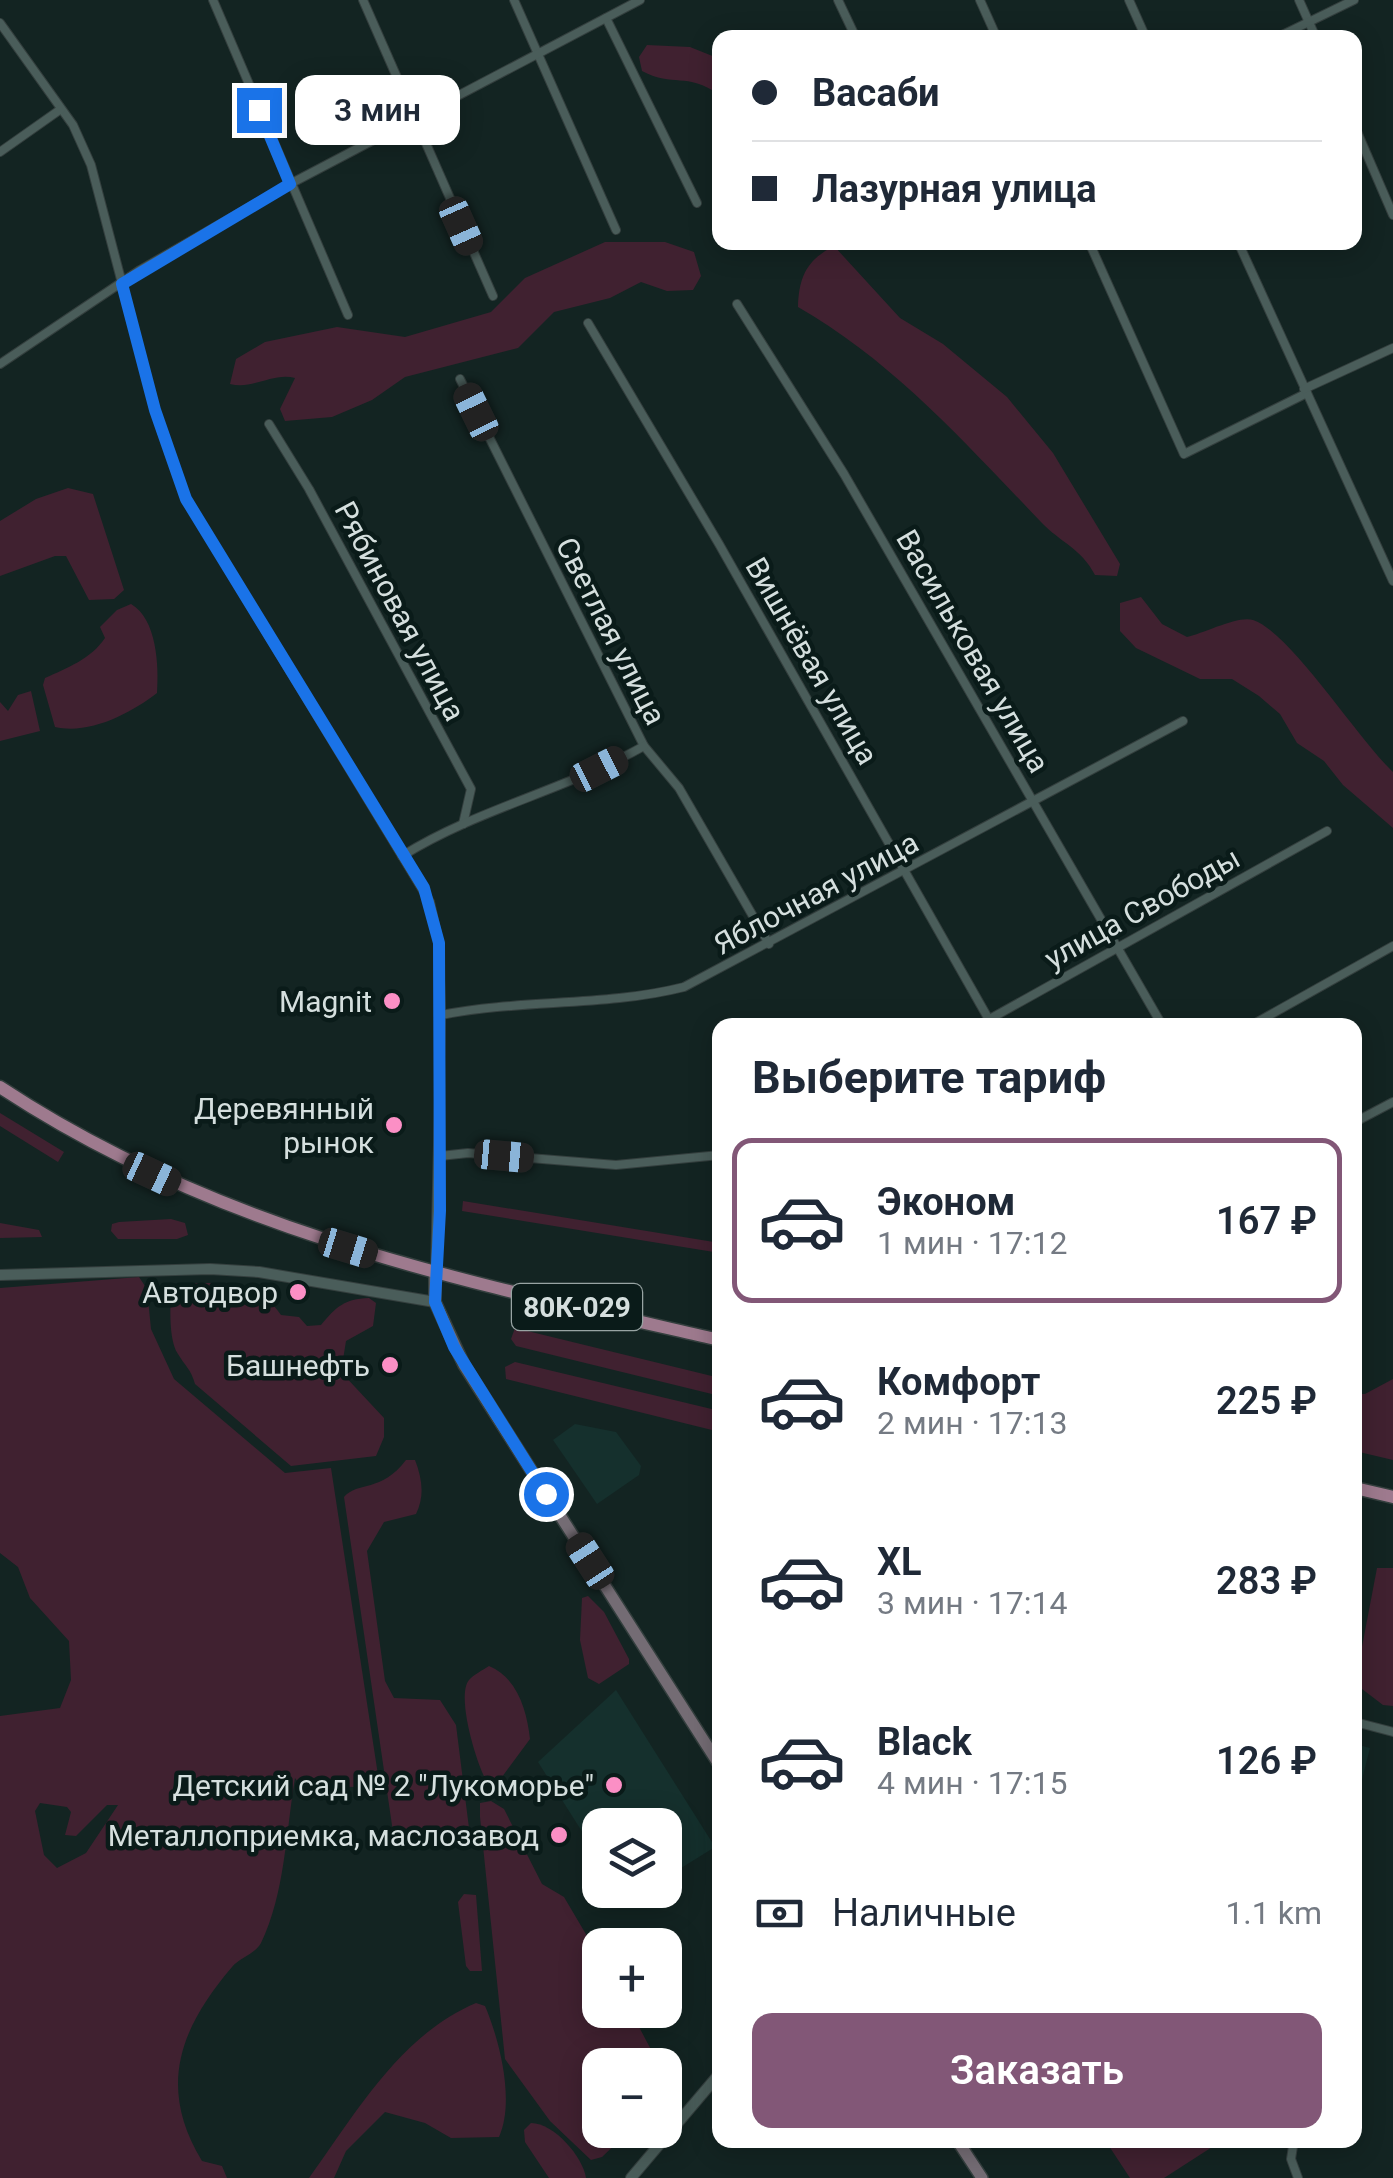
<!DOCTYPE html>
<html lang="ru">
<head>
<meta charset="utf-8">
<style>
  :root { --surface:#fff; --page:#f2f2f3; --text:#1f2937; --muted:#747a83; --line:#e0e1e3; --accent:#825777 }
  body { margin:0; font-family:Roboto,sans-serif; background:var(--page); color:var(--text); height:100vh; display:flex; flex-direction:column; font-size:38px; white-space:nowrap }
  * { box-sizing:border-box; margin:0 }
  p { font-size:32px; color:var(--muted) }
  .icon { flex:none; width:55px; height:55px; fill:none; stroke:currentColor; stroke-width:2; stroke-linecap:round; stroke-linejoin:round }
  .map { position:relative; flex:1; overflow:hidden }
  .panel { position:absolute; left:712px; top:1018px; width:650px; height:1130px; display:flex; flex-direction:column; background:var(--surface); border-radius:20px; box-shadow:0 5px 25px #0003 }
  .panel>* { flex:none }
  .top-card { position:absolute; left:712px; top:30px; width:650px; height:220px; border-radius:20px; box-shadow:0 5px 25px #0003; display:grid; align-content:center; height:220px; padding:0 40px; background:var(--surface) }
  .controls { position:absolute; left:582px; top:1808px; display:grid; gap:20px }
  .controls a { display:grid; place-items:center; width:100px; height:100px; border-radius:20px; background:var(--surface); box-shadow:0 5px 25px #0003; font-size:50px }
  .end { position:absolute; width:45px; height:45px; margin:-22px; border:12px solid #1a73e8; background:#fff; box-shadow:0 0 0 5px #fff }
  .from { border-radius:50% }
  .bubble { position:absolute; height:70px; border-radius:20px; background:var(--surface); box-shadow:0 5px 25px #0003; font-size:32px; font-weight:600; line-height:70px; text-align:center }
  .car { position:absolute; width:30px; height:60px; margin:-30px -15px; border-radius:12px; box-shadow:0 0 8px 2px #0007; background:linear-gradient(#222 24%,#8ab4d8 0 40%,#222 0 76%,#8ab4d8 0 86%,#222 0) }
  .top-card b { display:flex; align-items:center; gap:35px; height:95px; font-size:38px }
  .top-card b+b { border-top:2px solid var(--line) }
  .top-card i { width:25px; height:25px; background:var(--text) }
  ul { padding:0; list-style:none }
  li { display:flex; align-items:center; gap:30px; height:165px; margin:0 20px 15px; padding:0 20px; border:5px solid transparent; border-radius:20px }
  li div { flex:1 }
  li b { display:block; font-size:38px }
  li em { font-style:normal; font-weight:600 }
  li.on { border-color:var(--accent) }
  li>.icon { width:90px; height:90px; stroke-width:1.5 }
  h2 { padding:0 40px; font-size:45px; line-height:120px }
  .pay { display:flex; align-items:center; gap:25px; height:110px; padding:0 40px; font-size:38px }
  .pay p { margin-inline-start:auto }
  .primary-button { display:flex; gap:20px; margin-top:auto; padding:20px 40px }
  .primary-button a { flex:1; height:115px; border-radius:20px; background:var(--accent); color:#fff; font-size:40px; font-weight:600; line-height:115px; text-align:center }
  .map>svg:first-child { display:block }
</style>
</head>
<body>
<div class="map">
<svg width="1393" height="2178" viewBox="0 0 1393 2178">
  <rect width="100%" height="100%" fill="#132422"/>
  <g fill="#15302d">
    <polygon points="575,1424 616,1432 641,1466 639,1475 597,1504 553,1440"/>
    <polygon points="616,1690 715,1847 665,1878 665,1825 600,1825 600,1860 538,1762"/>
    <polygon points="1355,1744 1370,1748 1355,1807"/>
  </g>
  <g fill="#402130" fill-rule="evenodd">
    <path d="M647,45L690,47L720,59V95C685,71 674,88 642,71L639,57Z"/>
    <path d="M605,242H665L694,252L701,276L693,290L667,291L641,282L610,298L554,312L518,348L405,377L372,400L332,417L285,421L280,409L295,378C273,372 253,390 230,384L236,359L265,342L337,327L405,337L491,312L525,278Z"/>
    <path d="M834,246L900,318L943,344L1007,397L1053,453L1120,564L1117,576L1095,575C1081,548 1061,543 1041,522C965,443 894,362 798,307C799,276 807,260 834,246Z"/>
    <polygon points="68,488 93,494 124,590 114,599 89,600 66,556 55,556 0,576 0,521 36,499"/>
    <path d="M1141,597L1162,624L1187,637C1204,633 1239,615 1253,620C1290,632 1357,738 1393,772V828L1343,785L1324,761L1297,743L1280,714L1259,696L1232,679H1200L1136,648L1120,631V603Z"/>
    <path d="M131,604C157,619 159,666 157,693C131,713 90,735 55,727L43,685L45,678C67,668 91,659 105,638L100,627L117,610Z"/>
    <polygon points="31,691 40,731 0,741 0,702 8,711 18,695"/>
    <polygon points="0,1113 64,1152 58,1162 0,1126"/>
    <polygon points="463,1201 720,1243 720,1253 462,1211"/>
    <polygon points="171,1219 185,1223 188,1235 177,1239 118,1239 111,1231 112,1224 119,1222"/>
    <polygon points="0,1223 39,1230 42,1237 0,1238"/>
    <path d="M139,1277L147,1289L151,1329L174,1379L285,1473L331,1468L380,1788L300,1785L295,1778C286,1831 285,1894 261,1943C255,1954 240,1957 232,1967C180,2028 157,2087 202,2161L222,2166L227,2178H0V1716L60,1708L71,1680L69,1641L30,1598L18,1567L0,1553V1288ZM40,1803L67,1807L71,1812L65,1835L76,1836L107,1805H118L86,1853L57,1868L44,1855L35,1811Z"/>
    <path d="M194,1283C232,1283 259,1282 281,1315L299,1317L307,1326L321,1325C336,1307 344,1299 369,1298L376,1303L373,1326L346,1341L341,1372L384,1418V1437L376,1456L291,1466L195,1384C191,1369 185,1366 178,1354C169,1341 170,1310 171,1294Z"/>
    <polygon points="515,1328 720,1378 720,1396 516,1346 511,1339"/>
    <polygon points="515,1362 720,1411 720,1432 506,1379 505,1367"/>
    <polygon points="1393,1379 1393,1460 1355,1451 1355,1394 1365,1394"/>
    <path d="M406,1460H415C422,1478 425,1496 416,1514L384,1522L367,1551L385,1681L394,1698L440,1700L456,1725L470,1836L466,1842L402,1845L393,1832L344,1497C358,1481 381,1493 406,1460Z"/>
    <polygon points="1377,1568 1393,1568 1393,1706 1383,1705 1362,1689 1361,1652"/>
    <polygon points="588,1596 604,1612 629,1659 629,1664 599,1684 588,1678 580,1640 582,1598"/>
    <path d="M489,1666C518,1678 527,1712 530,1739L499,1781L485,1778C476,1761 456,1696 469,1680C473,1675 483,1670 489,1666Z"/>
    <polygon points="491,1801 504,1809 542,1884 564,1897 600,1958 600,2010 630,2010 656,2059 658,2065 600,2065 600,2130 630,2130 602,2157 591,2160 550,2121 505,2059 480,1817 480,1803"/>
    <polygon points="464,1894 476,1895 482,1971 470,1971 466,1966 458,1902"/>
    <path d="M476,2003L485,2006C500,2041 515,2102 499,2137L451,2138L425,2123L385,2112L346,2151L334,2178H309C356,2113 400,2035 476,2003Z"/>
    <path d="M531,2123C554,2123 583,2157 586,2178H549L525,2142L524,2130Z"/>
    <polygon points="1116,2140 1223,2140 1164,2178 1130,2178 1107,2143"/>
  </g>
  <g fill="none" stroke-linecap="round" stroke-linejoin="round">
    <defs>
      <g id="minor">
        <polyline points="213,0 348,315"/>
        <polyline points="363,0 493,296"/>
        <polyline points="514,0 616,230"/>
        <polyline points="838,0 856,38"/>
        <polyline points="980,0 997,38"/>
        <polyline points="1129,0 1146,38"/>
        <polyline points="1299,0 1316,38"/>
        <polyline points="606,18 697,203"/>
        <polyline points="0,23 73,125 91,165 155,409 186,499 430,902 439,943 441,1015 435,1274"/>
        <polyline points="1276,38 1354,0"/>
        <polyline points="1355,127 1393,215"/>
        <polyline points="0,152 61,109"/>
        <polyline points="1089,242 1184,454 1307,393"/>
        <polyline points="1238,242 1393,581"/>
        <polyline points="737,304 844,474 1162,1025"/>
        <polyline points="588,323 719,544 992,1025"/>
        <polyline points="0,364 140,270 290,184 640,0"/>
        <polyline points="460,379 644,746 679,788 769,944"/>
        <polyline points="1304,389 1393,348"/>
        <polyline points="269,424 309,489 471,789 463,824"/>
        <path d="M402,856C477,809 566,790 644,746"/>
        <path d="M441,1015C521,999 605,1007 684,987L1183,721"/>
        <polyline points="979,1025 1327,831"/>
        <polyline points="1252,1025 1393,946"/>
        <polyline points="1355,1122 1393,1102"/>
        <polyline points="440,1156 468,1153 616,1165 720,1155"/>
        <polyline points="1355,1722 1393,1732"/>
        <polyline points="1294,2140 1291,2159 1298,2178"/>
      </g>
      <g id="tertiary">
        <polyline points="0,1275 210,1269 259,1272 435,1302"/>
        <polyline points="631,2178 720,2073"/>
      </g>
      <g id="secondary">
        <polyline points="435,1274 435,1302 464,1365 720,1766"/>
        <polyline points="957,2140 982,2178"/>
      </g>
      <g id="primary">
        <path d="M0,1087C221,1233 466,1282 720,1340"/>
        <polyline points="1355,1488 1393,1497"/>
      </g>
    </defs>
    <use href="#minor" stroke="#343f3e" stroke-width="10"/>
    <use href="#tertiary" stroke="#343f3e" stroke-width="12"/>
    <use href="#secondary" stroke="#343f3e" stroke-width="14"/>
    <use href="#primary" stroke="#343f3e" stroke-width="15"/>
    <use href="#minor" stroke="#4a5d5a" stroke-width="8"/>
    <use href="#tertiary" stroke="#4a5d5a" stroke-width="10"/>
    <use href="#secondary" stroke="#746c74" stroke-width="11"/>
    <use href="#primary" stroke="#9e7a8e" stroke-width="12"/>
  </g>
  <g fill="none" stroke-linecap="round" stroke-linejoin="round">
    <polyline stroke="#1a73e8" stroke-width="12" points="259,110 290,184 122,284 155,410 186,499 424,888 439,943 440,1211 435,1302 454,1347 546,1494"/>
  </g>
  <g fill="#fb8fc5" stroke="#0a1b19" stroke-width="4">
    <circle cx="392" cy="1001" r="10"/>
    <circle cx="394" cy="1125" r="10"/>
    <circle cx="298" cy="1292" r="10"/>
    <circle cx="390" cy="1365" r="10"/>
    <circle cx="614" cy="1785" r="10"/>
    <circle cx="559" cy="1835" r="10"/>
  </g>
  <g text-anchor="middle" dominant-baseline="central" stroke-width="9" stroke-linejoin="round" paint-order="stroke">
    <rect fill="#0a1b19" stroke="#98a4a3" stroke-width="2.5" x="512" y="1284" width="130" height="46" rx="8"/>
    <g font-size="28" font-weight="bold" fill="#d5dfde">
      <text x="577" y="1307">80К-029</text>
    </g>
    <g font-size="30" fill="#d5dfde" stroke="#0a1b19">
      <text transform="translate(400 611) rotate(62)">Рябиновая улица</text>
      <text transform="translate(611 631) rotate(63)">Светлая улица</text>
      <text transform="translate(973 651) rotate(60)">Васильковая улица</text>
      <text transform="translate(812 661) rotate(60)">Вишнёвая улица</text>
      <text transform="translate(816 893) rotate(-28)">Яблочная улица</text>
      <text transform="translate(1142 908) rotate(-29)">улица Свободы</text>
    </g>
    <g font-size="30" fill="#d5dfde" stroke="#0a1b19" text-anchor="end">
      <text x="372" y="1001">Magnit</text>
      <text x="374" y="1108">Деревянный<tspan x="374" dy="34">рынок</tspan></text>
      <text x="278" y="1292">Автодвор</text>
      <text x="370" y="1365">Башнефть</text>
      <text x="594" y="1785">Детский сад № 2 "Лукоморье"</text>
      <text x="539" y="1835">Металлоприемка, маслозавод</text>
    </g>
  </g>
</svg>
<div class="controls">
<a><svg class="icon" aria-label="layers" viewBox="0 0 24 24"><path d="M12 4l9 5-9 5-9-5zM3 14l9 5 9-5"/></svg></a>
<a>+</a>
<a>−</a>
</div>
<i class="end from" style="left:546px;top:1494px"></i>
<i class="end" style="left:259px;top:110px"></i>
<div class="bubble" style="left:295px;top:75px;width:165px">3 мин</div>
<i class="car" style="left:461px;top:226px;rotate:156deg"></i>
<i class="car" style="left:476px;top:412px;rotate:334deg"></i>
<i class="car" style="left:599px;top:769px;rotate:63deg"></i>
<i class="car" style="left:504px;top:1156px;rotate:95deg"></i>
<i class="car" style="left:152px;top:1174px;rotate:115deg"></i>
<i class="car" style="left:348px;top:1248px;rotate:107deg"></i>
<i class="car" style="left:590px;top:1561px;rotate:327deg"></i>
<div class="top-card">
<b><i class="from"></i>Васаби</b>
<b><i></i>Лазурная улица</b>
</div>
<section class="panel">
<h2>Выберите тариф</h2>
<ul>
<li class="on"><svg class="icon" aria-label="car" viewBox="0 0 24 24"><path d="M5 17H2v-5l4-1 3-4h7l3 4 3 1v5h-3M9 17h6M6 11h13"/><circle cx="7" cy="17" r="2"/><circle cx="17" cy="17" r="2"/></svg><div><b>Эконом</b><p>1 мин · 17:12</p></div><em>167 ₽</em></li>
<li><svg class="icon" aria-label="car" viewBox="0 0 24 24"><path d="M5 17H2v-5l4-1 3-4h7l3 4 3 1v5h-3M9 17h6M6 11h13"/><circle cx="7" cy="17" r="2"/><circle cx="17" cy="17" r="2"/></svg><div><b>Комфорт</b><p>2 мин · 17:13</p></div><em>225 ₽</em></li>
<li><svg class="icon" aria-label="car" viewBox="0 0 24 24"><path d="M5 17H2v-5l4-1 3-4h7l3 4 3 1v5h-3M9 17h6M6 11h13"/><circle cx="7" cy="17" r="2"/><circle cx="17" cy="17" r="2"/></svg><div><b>XL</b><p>3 мин · 17:14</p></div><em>283 ₽</em></li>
<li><svg class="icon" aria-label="car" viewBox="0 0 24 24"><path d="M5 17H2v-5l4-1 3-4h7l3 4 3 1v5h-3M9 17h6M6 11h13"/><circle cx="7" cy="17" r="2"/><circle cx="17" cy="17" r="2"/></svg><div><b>Black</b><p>4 мин · 17:15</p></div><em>126 ₽</em></li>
</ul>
<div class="pay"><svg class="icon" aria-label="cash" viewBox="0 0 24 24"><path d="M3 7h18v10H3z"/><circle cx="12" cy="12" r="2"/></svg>Наличные<p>1.1 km</p></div>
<div class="primary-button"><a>Заказать</a></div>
</section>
</div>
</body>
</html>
